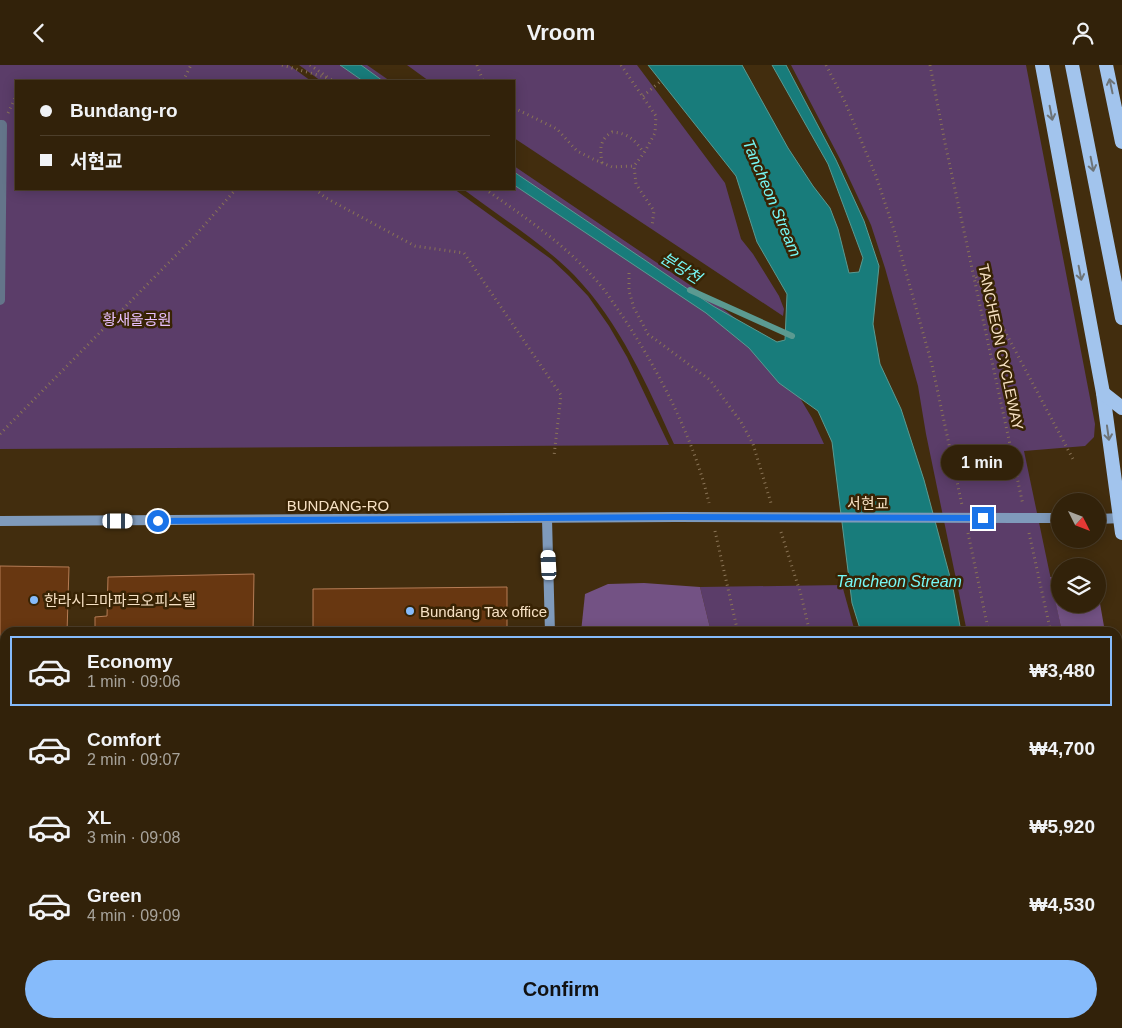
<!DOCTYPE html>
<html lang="en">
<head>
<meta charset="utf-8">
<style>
  :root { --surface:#32220a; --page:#3d2f18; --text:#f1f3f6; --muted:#a8a49c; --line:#4d3f2b; --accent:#86bbfb }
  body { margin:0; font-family:Helvetica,"Noto Sans KR",sans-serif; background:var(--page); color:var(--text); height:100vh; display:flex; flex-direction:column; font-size:19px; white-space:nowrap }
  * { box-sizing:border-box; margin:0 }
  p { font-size:16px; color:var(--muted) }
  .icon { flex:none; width:28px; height:28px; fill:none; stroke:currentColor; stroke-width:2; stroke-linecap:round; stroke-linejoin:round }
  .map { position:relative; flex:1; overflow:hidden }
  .details { position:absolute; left:0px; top:562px; width:1122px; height:401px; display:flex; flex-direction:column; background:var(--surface); border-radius:15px 15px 0 0; box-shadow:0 2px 12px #0003,0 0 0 1px var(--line) }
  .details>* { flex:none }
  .banner { position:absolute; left:15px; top:15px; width:500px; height:110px; border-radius:0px; box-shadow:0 2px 12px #0003,0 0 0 1px var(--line); display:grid; align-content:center; height:110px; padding:0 25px; background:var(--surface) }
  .needle { width:32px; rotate:132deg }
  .controls { position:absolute; left:1051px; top:428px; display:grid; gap:10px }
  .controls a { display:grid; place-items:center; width:55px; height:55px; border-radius:50%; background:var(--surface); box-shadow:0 2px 12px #0003,0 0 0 1px var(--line); font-size:25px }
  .end { position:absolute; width:22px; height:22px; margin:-11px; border:6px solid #1a73e8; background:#fff; box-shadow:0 0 0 2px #fff }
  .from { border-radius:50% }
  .bubble { position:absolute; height:35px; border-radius:18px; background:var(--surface); box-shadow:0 2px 12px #0003,0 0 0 1px var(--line); font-size:16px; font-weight:700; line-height:35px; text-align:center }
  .car { position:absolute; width:15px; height:30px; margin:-15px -8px; border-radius:6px; box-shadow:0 0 4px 1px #0007; background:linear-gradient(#fff 24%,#345 0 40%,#fff 0 76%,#345 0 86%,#fff 0) }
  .banner b { display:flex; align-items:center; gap:18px; height:48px; font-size:19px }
  .banner b+b { border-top:1px solid var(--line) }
  .banner i { width:12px; height:12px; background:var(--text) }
  ul { padding:9px 0 0; list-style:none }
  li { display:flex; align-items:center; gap:15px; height:70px; margin:0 10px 8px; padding:0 15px; border:2px solid transparent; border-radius:0px }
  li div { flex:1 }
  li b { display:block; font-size:19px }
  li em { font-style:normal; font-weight:700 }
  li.selected { border-color:var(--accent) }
  li>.icon { width:45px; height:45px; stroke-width:1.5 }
  .action { display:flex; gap:10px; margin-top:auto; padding:10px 25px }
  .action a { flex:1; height:58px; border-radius:30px; background:var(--accent); color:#111; font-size:20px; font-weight:700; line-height:58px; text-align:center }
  header { display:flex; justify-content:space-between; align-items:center; height:65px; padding:0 25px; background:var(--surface); font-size:22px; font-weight:700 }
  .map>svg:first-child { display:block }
</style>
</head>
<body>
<header><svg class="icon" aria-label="back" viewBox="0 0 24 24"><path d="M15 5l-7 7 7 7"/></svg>Vroom<svg class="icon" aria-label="person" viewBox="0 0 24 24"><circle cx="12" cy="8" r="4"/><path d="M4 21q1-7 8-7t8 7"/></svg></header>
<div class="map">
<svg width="1122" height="963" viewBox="0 0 1122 963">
  <rect width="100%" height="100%" fill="#422d0e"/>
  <g fill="#5b3d69">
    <polygon points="0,0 289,0 311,16 16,16 16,124 454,124 551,194 569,211 588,231 609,261 627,292 669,380 0,384"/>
    <polygon points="299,0 367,0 390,16 321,16"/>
    <polygon points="407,0 637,0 725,118 741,174 753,189 779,231 784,244 783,251 514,73 514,16 429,16"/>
    <polygon points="791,0 1026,0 1095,359 1094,372 1085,381 1024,386 1062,567 967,567 926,369 918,321 885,203 871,160 841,96"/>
    <path d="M514,101L712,235L758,271L791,318L812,353L824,379H674C647,320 620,258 574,210C541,177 500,152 463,124H514Z"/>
    <polygon points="842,520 855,567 711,567 700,522"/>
    <polygon points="1118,828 1122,849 1122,963 1044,963 1044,959 1118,959"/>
    <polygon points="800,959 922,959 927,963 801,963"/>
  </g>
  <g fill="#735284">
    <polygon points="1050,512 1060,512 1060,539 1098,539 1098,527 1105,567 1062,567"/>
    <polygon points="644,518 700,522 711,567 581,567 585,529 608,519"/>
    <polygon points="1118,636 1122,662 1122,849 1118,828"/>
    <polygon points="662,959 800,959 801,963 664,963"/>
  </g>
  <g fill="#187c7b" stroke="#5b9a91">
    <polygon points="340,0 361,0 383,16 363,16"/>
    <polygon points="648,0 742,0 788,83 813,121 830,143 838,164 849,208 859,207 863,193 828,99 772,0 786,0 836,95 864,156 879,201 873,259 880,299 901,344 924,415 953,523 961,567 861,567 852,538 832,377 818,346 779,318 749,283 706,248 514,120 514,107 713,241 777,277 785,275 787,229 757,177 736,111"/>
    <polygon points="931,959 1036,959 1036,963 936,963"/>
  </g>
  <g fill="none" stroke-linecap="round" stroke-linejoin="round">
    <polyline stroke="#5b9a91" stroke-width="6" points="690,225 792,271"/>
  </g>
  <g fill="#683711" stroke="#b67c55">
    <polygon points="0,501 69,502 67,568 5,568 5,622 0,621"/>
    <polygon points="254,509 253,568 95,568 95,552 107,551 108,512"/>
    <polygon points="507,522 507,568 313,568 313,524"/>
    <rect x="0" y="700" width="5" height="198"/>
    <polygon points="0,950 5,950 5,959 46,959 46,963 0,963"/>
    <rect x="51" y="959" width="74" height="4"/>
    <rect x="193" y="959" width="145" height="4"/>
  </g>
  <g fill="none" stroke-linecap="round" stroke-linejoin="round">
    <g stroke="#8a7456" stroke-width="3" stroke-dasharray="1 4" stroke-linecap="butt">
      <polyline points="282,0 328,13"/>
      <polyline points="310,0 333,16"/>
      <polyline points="477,0 483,16"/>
      <polyline points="621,0 656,51 655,68 644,88 634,101 636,119 654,146 652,161"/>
      <polyline points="826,0 845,37 876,111 895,168 932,300 962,440"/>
      <polyline points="930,0 945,78 1023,440"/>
      <polyline points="183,16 191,0"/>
      <polyline points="643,31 661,16"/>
      <polyline points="514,43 557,64 577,86 593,94 612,102 634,101"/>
      <polyline points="8,48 16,31"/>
      <path d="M602,98C600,84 599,75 612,67C628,68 635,75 644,88"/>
      <polyline points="315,124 326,133 415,181 464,188 561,330 554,391"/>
      <path d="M485,124C526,153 569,182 601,221C608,229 613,238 619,246C656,300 694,373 709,438"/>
      <polyline points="629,208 629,226 634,243 648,269 710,315 741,357 753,379 771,438"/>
      <polyline points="976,212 1074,396"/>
      <polyline points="0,369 194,172 236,124"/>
      <polyline points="715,466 738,568"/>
      <polyline points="781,467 801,530 810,568"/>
      <polyline points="968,468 989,568"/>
      <polyline points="1029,468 1051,568"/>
      <polyline points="1118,878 1122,899"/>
      <polyline points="731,959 734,963"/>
      <polyline points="824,959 825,963"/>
      <polyline points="896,959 896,963"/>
      <polyline points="1071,959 1072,963"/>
    </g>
    <polyline stroke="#64758a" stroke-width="10" points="0,60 2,60 0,235"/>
    <g stroke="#64758a" stroke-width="10">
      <polyline points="0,665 5,665"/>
      <polyline points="0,920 5,920"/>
      <polyline points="158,959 158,963"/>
      <polyline points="384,963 384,959"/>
    </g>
    <g stroke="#7f9abb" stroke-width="10">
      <polyline points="547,454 550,568"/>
      <polyline points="1098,454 1122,453"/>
      <polyline points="0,456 676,452"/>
      <polyline points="628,959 630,963"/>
    </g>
    <g stroke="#a2c4ed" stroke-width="14">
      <polyline points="1042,0 1103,328 1122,468"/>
      <polyline points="1072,0 1122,253"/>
      <polyline points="1106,0 1122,77"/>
      <polyline points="1103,328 1122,343"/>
    </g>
    <polyline stroke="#7f9abb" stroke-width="10" points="676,452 1060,453"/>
  </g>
  <defs><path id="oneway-shaft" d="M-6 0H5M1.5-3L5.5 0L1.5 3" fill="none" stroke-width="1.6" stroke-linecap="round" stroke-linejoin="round" transform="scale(1.25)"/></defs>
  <g stroke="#6d7478">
    <use href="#oneway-shaft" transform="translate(1111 21) rotate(-102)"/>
    <use href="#oneway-shaft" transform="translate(1051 48) rotate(79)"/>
    <use href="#oneway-shaft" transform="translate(1092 99) rotate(79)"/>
    <use href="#oneway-shaft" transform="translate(1080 208) rotate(79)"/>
    <use href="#oneway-shaft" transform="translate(1108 368) rotate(82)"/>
  </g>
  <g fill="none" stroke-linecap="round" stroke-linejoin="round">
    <polyline stroke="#1a73e8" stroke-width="6" points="158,456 676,452 983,453"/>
  </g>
  <g fill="#86bbfb" stroke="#382304" stroke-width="2">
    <circle cx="34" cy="535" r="5"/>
    <circle cx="410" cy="546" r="5"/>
  </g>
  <g text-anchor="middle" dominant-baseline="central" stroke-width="5" stroke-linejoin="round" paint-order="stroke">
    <g font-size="15" fill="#e8c0fd" stroke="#382304">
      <text x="137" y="254">황새울공원</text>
    </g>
    <g font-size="15" fill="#f7e1c4" stroke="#382304">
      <text transform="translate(1001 282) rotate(78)">TANCHEON CYCLEWAY</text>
      <text x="868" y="438">서현교</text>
      <text x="338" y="440">BUNDANG-RO</text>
    </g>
    <g font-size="15" fill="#f7e1c4" stroke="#382304" text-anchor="start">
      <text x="44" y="535">한라시그마파크오피스텔</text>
      <text x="420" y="546">Bundang Tax office</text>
    </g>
    <g font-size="16" font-style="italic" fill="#76f8f6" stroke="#382304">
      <text transform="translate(772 133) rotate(67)">Tancheon Stream</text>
      <text transform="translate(681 203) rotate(32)">분당천</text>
      <text x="899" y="516">Tancheon Stream</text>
    </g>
  </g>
</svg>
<div class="controls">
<a><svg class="needle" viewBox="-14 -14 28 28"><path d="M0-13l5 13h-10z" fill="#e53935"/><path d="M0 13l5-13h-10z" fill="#a8a49c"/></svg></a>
<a><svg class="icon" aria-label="layers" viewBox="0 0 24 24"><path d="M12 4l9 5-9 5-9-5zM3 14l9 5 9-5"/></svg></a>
</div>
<i class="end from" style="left:158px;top:456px"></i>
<i class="end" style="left:983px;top:453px"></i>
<div class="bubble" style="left:941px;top:380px;width:82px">1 min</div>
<i class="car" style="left:118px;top:456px;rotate:90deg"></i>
<i class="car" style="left:549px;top:500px;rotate:357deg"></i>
<div class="banner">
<b><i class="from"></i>Bundang-ro</b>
<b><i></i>서현교</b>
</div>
<section class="details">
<ul>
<li class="selected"><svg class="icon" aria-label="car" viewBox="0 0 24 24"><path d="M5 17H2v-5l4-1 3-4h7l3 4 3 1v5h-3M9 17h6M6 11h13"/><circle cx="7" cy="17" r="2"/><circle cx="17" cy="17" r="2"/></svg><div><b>Economy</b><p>1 min · 09:06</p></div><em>₩3,480</em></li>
<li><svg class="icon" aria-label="car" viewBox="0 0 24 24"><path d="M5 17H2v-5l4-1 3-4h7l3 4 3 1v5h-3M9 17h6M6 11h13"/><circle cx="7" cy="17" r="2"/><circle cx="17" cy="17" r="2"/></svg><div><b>Comfort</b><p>2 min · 09:07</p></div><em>₩4,700</em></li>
<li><svg class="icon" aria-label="car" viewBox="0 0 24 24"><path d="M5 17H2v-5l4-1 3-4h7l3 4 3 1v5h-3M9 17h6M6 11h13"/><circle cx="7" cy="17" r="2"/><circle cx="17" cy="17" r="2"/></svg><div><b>XL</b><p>3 min · 09:08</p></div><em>₩5,920</em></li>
<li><svg class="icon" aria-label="car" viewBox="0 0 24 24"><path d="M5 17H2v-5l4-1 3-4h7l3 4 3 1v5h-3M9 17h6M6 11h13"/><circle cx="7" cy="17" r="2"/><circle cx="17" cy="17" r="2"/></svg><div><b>Green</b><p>4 min · 09:09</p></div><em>₩4,530</em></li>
</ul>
<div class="action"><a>Confirm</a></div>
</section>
</div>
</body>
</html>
